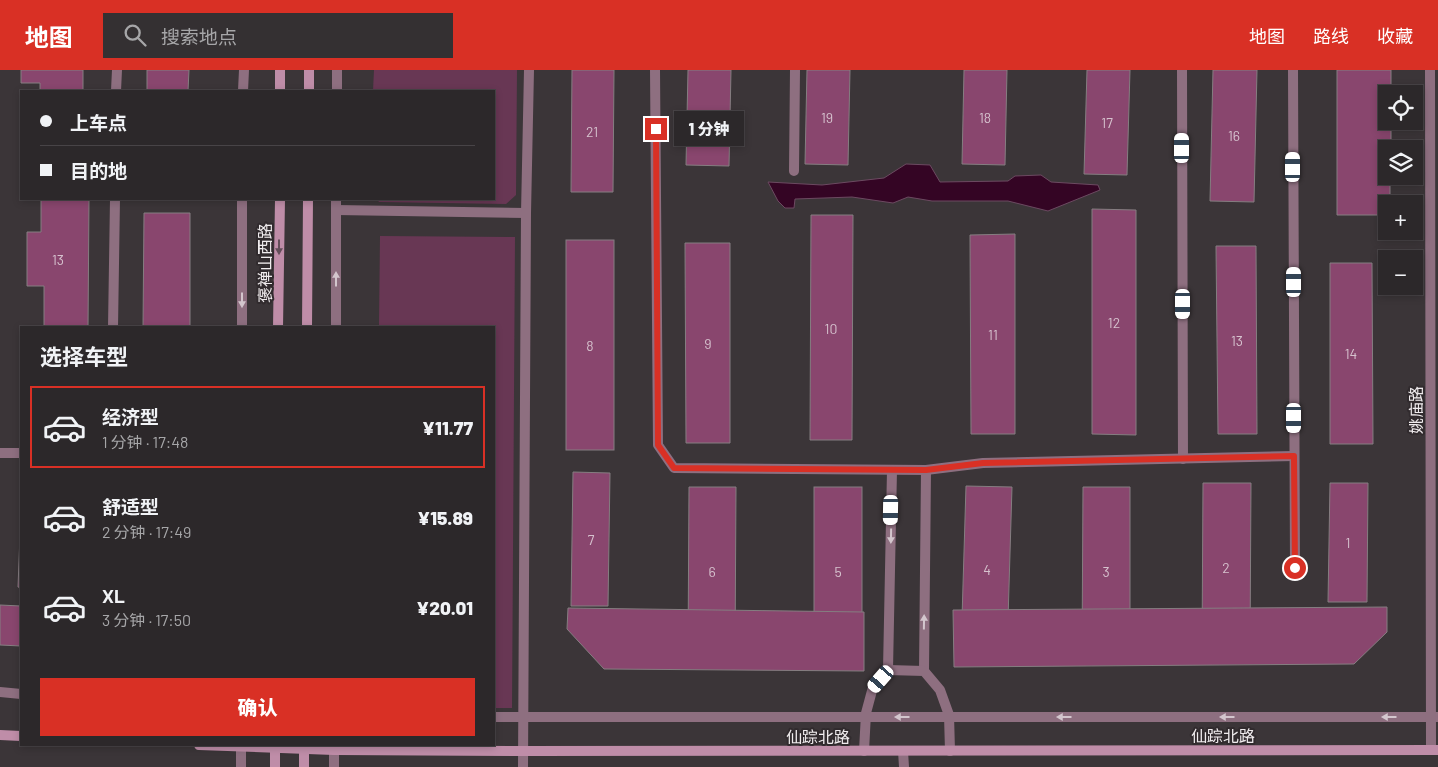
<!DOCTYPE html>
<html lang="zh">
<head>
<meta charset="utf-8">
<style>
  :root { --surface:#2c282a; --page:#343032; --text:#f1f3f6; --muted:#a6a6a8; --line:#484447; --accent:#d93025 }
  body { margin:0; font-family:Barlow,"Noto Sans SC",sans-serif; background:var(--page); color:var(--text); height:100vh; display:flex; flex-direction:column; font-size:19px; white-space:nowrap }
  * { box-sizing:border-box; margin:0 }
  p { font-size:16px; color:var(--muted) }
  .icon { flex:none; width:28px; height:28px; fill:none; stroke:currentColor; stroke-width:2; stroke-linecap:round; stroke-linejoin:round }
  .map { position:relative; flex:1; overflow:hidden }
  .sheet { position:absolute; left:20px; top:256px; width:475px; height:420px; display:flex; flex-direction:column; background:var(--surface); border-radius:0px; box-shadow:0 2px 8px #0003,0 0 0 1px var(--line) }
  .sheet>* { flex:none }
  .guide { position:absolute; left:20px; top:20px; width:475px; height:110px; border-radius:0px; box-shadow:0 2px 8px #0003,0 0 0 1px var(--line); display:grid; align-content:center; height:110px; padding:0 20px; background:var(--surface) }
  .controls { position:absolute; left:1378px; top:15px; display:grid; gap:10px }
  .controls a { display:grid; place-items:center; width:45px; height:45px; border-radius:0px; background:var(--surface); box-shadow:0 2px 8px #0003,0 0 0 1px var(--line); font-size:25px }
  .end { position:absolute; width:22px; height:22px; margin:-11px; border:6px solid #d93025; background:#fff; box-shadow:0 0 0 2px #fff }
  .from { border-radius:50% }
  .bubble { position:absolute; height:35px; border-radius:0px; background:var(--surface); box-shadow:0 2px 8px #0003,0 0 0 1px var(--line); font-size:16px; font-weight:800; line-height:35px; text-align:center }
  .car { position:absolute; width:15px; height:30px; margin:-15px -8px; border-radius:6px; box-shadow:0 0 4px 1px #0007; background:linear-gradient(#fff 24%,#345 0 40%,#fff 0 76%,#345 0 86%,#fff 0) }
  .guide b { display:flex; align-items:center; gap:18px; height:48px; font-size:19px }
  .guide b+b { border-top:1px solid var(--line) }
  .guide i { width:12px; height:12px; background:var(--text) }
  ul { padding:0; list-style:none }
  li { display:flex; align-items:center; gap:15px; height:82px; margin:0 10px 8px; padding:0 10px; border:2px solid transparent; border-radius:0px }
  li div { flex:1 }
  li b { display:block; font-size:19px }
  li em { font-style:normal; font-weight:800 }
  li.selected { border-color:var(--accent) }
  li>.icon { width:45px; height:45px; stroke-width:1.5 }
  h2 { padding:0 20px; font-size:22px; line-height:60px }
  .cta { display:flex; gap:10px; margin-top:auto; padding:10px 20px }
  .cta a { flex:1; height:58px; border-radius:0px; background:var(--accent); color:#fff; font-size:20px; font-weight:800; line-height:58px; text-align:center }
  header { display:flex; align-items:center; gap:30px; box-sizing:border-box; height:70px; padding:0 25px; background:var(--accent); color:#fff }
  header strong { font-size:24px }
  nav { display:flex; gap:28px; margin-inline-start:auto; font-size:18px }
  .search { width:350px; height:45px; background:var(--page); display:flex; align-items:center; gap:12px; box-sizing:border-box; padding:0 18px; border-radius:0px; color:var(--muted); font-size:19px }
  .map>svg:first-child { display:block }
</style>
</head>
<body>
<header>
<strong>地图</strong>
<div class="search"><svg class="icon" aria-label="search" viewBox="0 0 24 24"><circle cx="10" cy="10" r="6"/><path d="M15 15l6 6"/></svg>搜索地点</div>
<nav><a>地图</a><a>路线</a><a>收藏</a></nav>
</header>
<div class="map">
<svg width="1438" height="697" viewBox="0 0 1438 697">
  <rect width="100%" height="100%" fill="#3b3538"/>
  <g fill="#683754">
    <polygon points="374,0 517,0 516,125 506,134 379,132 377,129 494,129 494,21 373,21"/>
    <polygon points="380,166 515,167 512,638 494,638 494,258 379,257"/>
  </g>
  <polygon fill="#340524" stroke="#6c4a61" points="906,94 930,95 940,112 1008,111 1015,106 1041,105 1051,112 1098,115 1100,120 1048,141 1008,131 932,131 908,127 893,133 852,127 795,129 794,138 785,138 778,131 768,112 822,115 884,108"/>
  <g fill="#89466e" stroke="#857e81">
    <polygon points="21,0 83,0 83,21 40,21 40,13 21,13"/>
    <polygon points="147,0 189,0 188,21 147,21"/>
    <polygon points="572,0 614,0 613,122 571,122"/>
    <polygon points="688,0 731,0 729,96 686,95"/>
    <polygon points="807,0 850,0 848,95 805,94"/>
    <polygon points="964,0 1007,0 1005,95 962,94"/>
    <polygon points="1087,0 1130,0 1127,105 1084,104"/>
    <polygon points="1213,0 1257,0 1254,132 1210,131"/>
    <polygon points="1337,0 1391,0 1391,24 1386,24 1386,51 1391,51 1391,79 1386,79 1386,106 1390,106 1390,134 1386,134 1386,145 1337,145"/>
    <polygon points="41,129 89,129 88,258 44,258 44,216 27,216 27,162 41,162"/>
    <polygon points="1092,139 1136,140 1136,365 1092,364"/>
    <polygon points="144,143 190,143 190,258 143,258"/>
    <polygon points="811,145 853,145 852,370 810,370"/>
    <polygon points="1015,164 1015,364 971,364 970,165"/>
    <rect x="566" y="170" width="48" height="210"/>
    <polygon points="685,173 730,173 730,373 686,373"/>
    <polygon points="1216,176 1256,176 1257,364 1218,364"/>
    <polygon points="1330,193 1372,193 1373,374 1330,374"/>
    <polygon points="573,402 610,403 608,536 571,536"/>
    <polygon points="1203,413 1251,413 1250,582 1202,582"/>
    <polygon points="1330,413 1368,413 1367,532 1328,532"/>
    <polygon points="966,416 1012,417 1007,583 961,581"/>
    <polygon points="689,417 736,417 735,586 688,586"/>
    <rect x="814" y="417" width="48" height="169"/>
    <polygon points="1083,417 1130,417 1130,586 1082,586"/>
    <polygon points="21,439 21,518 18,517"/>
    <polygon points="0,535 21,536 21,576 0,575"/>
    <polygon points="1387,537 1387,562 1354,594 954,597 953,540"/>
    <polygon points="568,538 864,542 864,601 604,599 567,559"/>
  </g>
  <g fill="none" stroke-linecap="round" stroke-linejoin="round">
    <g stroke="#8e6f80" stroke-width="10">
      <polyline points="655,0 658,375 674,398 926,400 983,393 1294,386"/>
      <polyline points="1182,0 1183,389"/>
      <polyline points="1293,0 1295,498"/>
      <polyline points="794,101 795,0"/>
      <polyline points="888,600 892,400"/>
      <polyline points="924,601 926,400"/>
      <polyline points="864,681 866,643 873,617 888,600 924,601 940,620 949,645 950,681"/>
    </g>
    <g stroke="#8e6f80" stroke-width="10">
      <polyline points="116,21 117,0"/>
      <polyline points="243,21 244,0"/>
      <polyline points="337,21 337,0"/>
      <polyline points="336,140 526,143"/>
      <polyline points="113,258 115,129"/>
      <polyline points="242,258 242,129"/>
      <polyline points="336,258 336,129"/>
      <polyline points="0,383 21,383"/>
      <polyline points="0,622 21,624"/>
      <polyline points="494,647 1438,647"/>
      <polyline points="241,675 241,697"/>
      <polyline points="903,681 904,697"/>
      <polyline points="334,697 334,675"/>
      <polyline points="523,697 526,143 529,0"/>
    </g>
    <polyline stroke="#8e6f80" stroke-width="10" points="1430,0 1431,680"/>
    <g stroke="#bf8da8" stroke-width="10">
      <polyline points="280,21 280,0"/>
      <polyline points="309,21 309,0"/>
      <polyline points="278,258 280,129"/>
      <polyline points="307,258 308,129"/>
      <polyline points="0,665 21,666"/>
      <polyline points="199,675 334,680 523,681 1438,680"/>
      <polyline points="275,697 275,675"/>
      <polyline points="304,697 304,675"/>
    </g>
  </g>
  <defs><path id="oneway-solid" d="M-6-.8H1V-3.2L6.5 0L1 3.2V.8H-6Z" transform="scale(1.25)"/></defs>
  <use fill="#634d59" href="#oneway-solid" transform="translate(279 177) rotate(90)"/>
  <g fill="#d3c6cd">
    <use href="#oneway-solid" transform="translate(336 209) rotate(-90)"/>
    <use href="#oneway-solid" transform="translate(242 230) rotate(90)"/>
    <use href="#oneway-solid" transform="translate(891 466) rotate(91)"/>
    <use href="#oneway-solid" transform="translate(924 552) rotate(-89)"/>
    <use href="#oneway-solid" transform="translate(902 647) rotate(-180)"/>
    <use href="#oneway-solid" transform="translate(1064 647) rotate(-180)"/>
    <use href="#oneway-solid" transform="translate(1227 647) rotate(-180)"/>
    <use href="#oneway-solid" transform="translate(1389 647) rotate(180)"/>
  </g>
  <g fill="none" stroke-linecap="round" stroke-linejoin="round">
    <polyline stroke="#d93025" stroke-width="6" points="656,59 658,375 674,398 926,400 983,393 1294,386 1295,498"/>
  </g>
  <g text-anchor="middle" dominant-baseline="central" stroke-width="4" stroke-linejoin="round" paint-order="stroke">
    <g font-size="14" fill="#d6c2ce">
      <text x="827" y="47">19</text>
      <text x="985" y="47">18</text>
      <text x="1107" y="52">17</text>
      <text x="592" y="61">21</text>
      <text x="1234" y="65">16</text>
      <text x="58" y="189">13</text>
      <text x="1114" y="252">12</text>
      <text x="831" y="258">10</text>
      <text x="993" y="264">11</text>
      <text x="1237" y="270">13</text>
      <text x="708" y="273">9</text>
      <text x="590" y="275">8</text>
      <text x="1351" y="283">14</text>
      <text x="591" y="469">7</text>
      <text x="1348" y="472">1</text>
      <text x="1226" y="497">2</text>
      <text x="987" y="499">4</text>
      <text x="712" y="501">6</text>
      <text x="838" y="501">5</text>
      <text x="1106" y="501">3</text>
    </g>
    <g font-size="16" fill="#f0ecee" stroke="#312b2e">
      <text transform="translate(264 193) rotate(-90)">褒禅山西路</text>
      <text transform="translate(1415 340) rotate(-90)">姚庙路</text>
      <text x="1223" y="665">仙踪北路</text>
      <text x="818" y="666">仙踪北路</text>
    </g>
  </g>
</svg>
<div class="controls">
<a><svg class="icon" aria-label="locate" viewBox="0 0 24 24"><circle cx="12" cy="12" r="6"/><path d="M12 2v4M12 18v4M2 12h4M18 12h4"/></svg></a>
<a><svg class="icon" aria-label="layers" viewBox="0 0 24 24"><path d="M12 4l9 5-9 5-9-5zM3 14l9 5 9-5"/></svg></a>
<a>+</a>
<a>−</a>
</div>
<i class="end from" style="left:1295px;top:498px"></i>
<i class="end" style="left:656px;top:59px"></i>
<div class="bubble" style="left:674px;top:41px;width:70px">1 分钟</div>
<i class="car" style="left:1182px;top:78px;rotate:0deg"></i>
<i class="car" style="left:1293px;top:97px;rotate:0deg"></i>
<i class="car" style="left:1294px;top:212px;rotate:0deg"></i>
<i class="car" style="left:1183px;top:234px;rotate:180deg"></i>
<i class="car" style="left:1294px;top:348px;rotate:180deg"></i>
<i class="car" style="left:891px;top:440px;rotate:181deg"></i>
<i class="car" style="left:881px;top:609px;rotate:221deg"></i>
<div class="guide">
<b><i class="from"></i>上车点</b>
<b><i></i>目的地</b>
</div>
<section class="sheet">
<h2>选择车型</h2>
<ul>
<li class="selected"><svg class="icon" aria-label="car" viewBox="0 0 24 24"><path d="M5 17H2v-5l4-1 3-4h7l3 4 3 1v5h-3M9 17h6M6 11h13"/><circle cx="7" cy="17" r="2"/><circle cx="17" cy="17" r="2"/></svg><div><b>经济型</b><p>1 分钟 · 17:48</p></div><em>¥11.77</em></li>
<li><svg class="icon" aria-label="car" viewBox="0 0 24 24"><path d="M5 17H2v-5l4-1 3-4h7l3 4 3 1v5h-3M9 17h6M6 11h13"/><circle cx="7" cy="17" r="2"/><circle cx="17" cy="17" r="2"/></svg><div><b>舒适型</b><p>2 分钟 · 17:49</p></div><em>¥15.89</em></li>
<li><svg class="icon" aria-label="car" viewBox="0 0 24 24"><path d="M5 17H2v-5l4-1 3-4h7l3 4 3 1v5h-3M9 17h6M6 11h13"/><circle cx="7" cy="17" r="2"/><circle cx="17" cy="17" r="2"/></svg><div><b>XL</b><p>3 分钟 · 17:50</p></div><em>¥20.01</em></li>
</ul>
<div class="cta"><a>确认</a></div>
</section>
</div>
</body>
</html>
